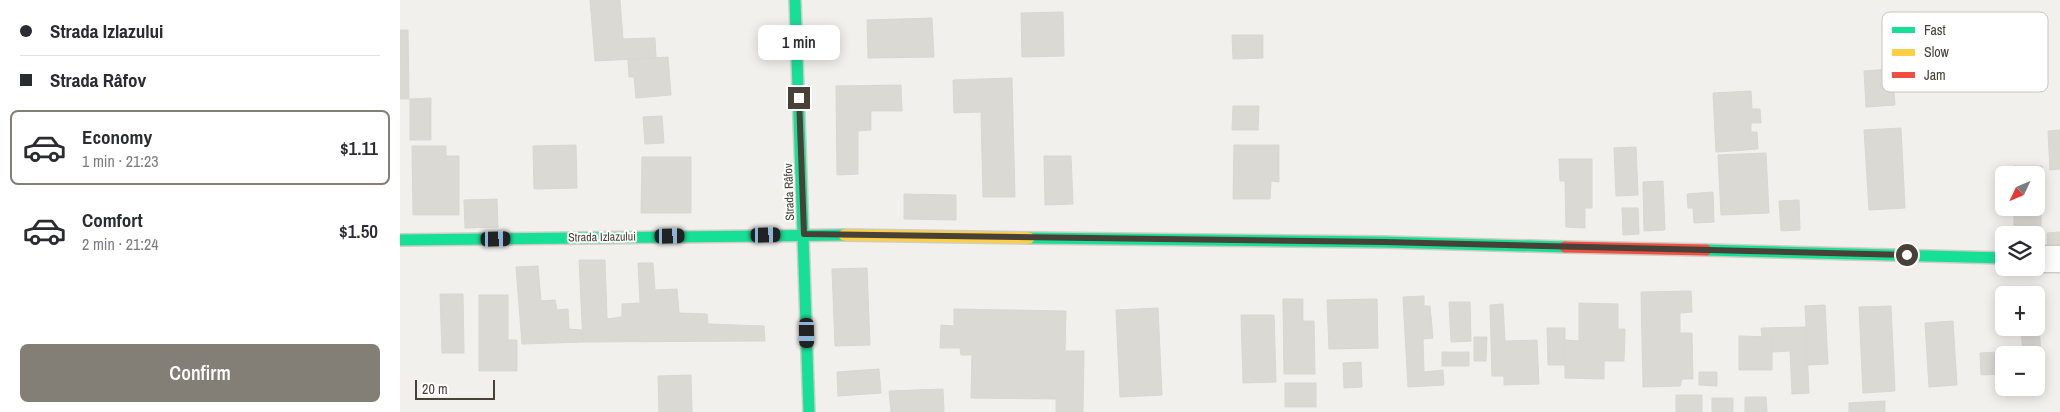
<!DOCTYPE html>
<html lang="en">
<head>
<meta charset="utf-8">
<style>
  :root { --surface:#fff; --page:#f7f7f7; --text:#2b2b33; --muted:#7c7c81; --line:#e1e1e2; --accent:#837e76 }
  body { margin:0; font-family:"Archivo Narrow",sans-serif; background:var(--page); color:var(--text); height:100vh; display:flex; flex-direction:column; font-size:19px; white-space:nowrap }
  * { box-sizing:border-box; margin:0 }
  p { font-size:16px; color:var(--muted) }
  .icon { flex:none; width:28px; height:28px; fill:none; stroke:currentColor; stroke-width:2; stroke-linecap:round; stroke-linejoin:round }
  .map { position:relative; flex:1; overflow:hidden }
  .side { display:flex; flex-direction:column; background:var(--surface); width:400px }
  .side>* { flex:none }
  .top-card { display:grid; align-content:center; height:110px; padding:0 20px; background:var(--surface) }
  .needle { width:32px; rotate:226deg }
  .buttons { position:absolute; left:1595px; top:166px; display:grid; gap:10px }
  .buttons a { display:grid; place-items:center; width:50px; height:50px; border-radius:8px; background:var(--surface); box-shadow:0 2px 12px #0003; font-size:25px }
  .scale { position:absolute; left:15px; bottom:12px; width:80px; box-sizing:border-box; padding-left:5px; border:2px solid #484137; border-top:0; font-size:14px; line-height:18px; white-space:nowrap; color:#484137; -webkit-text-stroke:4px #fff; paint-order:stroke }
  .end { position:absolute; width:22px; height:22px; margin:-11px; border:6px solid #484137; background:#fff; box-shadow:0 0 0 2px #fff }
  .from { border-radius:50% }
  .bubble { position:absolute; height:35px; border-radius:8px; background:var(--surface); box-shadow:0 2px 12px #0003; font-size:16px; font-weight:600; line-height:35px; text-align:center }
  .car { position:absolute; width:15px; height:30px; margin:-15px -8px; border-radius:6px; box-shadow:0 0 4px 1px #0007; background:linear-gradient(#222 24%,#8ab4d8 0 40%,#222 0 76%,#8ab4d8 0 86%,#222 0) }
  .top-card b { display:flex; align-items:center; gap:18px; height:48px; font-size:19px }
  .top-card b+b { border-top:1px solid var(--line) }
  .top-card i { width:12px; height:12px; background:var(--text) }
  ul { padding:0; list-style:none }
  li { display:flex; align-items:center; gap:15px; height:75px; margin:0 10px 8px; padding:0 10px; border:2px solid transparent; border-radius:8px }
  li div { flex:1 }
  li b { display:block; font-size:19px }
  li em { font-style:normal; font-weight:600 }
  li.selected { border-color:var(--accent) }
  li>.icon { width:45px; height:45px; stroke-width:1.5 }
  .action { display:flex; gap:10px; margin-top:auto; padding:10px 20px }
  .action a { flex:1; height:58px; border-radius:8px; background:var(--accent); color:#fff; font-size:20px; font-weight:600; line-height:58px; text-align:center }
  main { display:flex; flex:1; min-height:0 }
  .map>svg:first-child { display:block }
</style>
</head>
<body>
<main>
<section class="side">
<div class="top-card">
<b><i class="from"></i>Strada Izlazului</b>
<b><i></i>Strada Râfov</b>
</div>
<ul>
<li class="selected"><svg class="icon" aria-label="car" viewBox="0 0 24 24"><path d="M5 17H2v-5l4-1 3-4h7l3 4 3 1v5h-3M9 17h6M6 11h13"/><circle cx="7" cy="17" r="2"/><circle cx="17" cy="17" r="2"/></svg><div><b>Economy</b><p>1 min · 21:23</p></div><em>$1.11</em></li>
<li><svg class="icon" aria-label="car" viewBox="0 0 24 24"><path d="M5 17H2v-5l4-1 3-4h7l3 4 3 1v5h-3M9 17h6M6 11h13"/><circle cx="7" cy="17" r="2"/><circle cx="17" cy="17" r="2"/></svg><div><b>Comfort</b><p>2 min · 21:24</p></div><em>$1.50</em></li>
</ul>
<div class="action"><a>Confirm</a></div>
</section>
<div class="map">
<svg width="1660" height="412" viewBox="0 0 1660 412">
  <rect width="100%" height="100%" fill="#f1f0ec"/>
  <g fill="#dbd9d4" stroke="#d9d7d1">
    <polygon points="190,0 220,0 223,39 255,38 256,58 195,61"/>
    <polygon points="663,12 664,56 622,57 621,13"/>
    <polygon points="532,18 534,57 468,58 467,20"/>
    <polygon points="0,30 8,30 9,99 0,99"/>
    <polygon points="832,35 863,35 863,58 833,59"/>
    <polygon points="268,57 271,95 236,98 234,77 229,77 228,60"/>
    <polygon points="1492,69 1495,105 1466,107 1464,71"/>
    <polygon points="612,78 615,197 583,197 581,112 554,113 553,80"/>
    <polygon points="501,85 502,111 471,111 471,130 458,131 458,174 437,175 436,86"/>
    <polygon points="1351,91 1352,109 1360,109 1361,123 1351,123 1351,132 1357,132 1358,149 1316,152 1313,93"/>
    <polygon points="31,98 31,140 10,140 10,99"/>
    <polygon points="833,106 859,106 858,130 832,130"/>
    <polygon points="262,116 264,143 245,144 243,117"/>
    <polygon points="1501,128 1505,208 1469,210 1464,130"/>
    <polygon points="1660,130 1660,169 1650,170 1648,131"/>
    <polygon points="176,145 177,188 134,189 133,146"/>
    <polygon points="834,145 879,145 879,182 871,181 870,199 833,199"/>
    <polygon points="12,146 46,146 46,156 59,156 59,215 13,215"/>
    <polygon points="1236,147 1238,195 1216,196 1214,148"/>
    <polygon points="1366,153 1369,213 1321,215 1318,155"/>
    <polygon points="644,156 671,156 673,204 645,205"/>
    <polygon points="242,157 291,157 291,213 241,213"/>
    <polygon points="1159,159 1192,159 1192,208 1185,208 1185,228 1166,227 1165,181 1160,181"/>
    <polygon points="1614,166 1642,166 1641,226 1614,226 1614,208 1636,208 1636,175 1614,175"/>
    <polygon points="1263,181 1265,230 1244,231 1243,182"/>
    <polygon points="1313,192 1314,222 1294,223 1293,208 1288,208 1287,194"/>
    <polygon points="504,194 556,195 556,220 504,219"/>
    <polygon points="97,199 98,227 65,228 64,200"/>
    <polygon points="1399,200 1400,230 1381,231 1379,201"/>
    <polygon points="1222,208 1238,208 1239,234 1223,235"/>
    <polygon points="1660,232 1660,255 1648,255 1647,233"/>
    <polygon points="179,260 205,260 207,319 222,317 222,304 240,303 238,263 253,263 255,290 277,289 279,313 307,314 308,324 364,326 365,341 183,342"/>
    <polygon points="138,266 141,301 155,300 157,310 168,309 169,329 182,330 183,342 122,344 116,267"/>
    <polygon points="467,268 470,345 435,346 432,269"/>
    <polygon points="1291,291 1292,312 1280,313 1280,333 1292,333 1293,379 1282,379 1280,386 1243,387 1241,292"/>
    <rect x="1612" y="293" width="16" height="2"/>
    <polygon points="40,294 63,294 64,353 42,353"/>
    <polygon points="79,295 108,295 108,340 117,340 117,371 79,371"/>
    <polygon points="1024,296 1024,306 1030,306 1033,338 1023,339 1024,372 1043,370 1044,385 1008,387 1003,297"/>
    <polygon points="883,299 903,299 903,321 914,321 915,374 884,374"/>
    <polygon points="977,299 978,348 929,349 927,300"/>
    <polygon points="1049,302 1070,302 1071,341 1051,342"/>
    <polygon points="1179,303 1218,304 1218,329 1225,329 1224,361 1204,361 1204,379 1165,378 1165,340 1179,341"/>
    <polygon points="1103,304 1105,341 1137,340 1139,384 1104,385 1104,376 1092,376 1090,305"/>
    <polygon points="1425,305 1428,364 1408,365 1405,306"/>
    <polygon points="1491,306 1495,391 1463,393 1459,307"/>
    <polygon points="758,308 762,395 720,397 716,310"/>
    <polygon points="554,309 666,311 665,351 684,351 683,412 656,412 656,399 571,398 572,355 561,355 560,348 540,348 541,325 554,326"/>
    <polygon points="841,315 874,315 876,382 843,383"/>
    <polygon points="1553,321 1557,385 1529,387 1525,323"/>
    <polygon points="1636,323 1639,323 1642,371 1636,371 1636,355 1623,355 1621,328 1636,328"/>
    <polygon points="1406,327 1409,393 1392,394 1390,351 1372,352 1372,337 1362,336 1361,328"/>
    <polygon points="1147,328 1165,328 1165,365 1148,365"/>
    <polygon points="1339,336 1372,337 1372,370 1339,370"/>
    <polygon points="1074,337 1087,337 1086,361 1074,361"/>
    <rect x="1042" y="352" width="27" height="14"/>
    <polygon points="1600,352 1602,374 1581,375 1580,353"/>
    <polygon points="961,362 962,387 944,388 943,363"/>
    <polygon points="479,369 481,393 438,396 437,372"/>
    <polygon points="1299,372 1317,372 1317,386 1299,385"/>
    <polygon points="291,375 292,412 259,412 258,376"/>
    <rect x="885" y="383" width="31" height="24"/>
    <polygon points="543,389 544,412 491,412 489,391"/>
    <rect x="1276" y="395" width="26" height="17"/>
    <polygon points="1345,397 1366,397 1367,412 1345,412"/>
    <rect x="1312" y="398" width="21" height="14"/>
    <polygon points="1485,401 1485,412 1449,412 1449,403"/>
  </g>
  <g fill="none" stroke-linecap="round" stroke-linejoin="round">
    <defs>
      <polyline id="street" points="1636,259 1660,259"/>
      <g id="fast">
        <polyline points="395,0 409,412"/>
        <polyline points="629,238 984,242 1165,247"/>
        <polyline points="0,240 444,235"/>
        <polyline points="1306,250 1604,258"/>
      </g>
      <polyline id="slow" points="444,235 629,238"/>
      <polyline id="jam" points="1165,247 1306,250"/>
    </defs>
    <use href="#street" stroke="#cdccc7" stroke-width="29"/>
    <use href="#fast" stroke="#d0cdc3" stroke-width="14"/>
    <use href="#slow" stroke="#d0cdc3" stroke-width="14"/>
    <use href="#jam" stroke="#d0cdc3" stroke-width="14"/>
    <use href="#street" stroke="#fdfdfc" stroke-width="26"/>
    <use href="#fast" stroke="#16e098" stroke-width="11"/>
    <use href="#slow" stroke="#ffcf43" stroke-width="11"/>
    <use href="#jam" stroke="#f24e42" stroke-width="11"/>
  </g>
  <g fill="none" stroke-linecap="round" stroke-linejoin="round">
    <polyline stroke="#484137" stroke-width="6" points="399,98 404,234 984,242 1507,255"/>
  </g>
  <g text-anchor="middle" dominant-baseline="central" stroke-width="4" stroke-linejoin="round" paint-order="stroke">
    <g font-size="12" fill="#484137" stroke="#fff">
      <text transform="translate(389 192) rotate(-92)">Strada Râfov</text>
      <text transform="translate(202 237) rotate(-1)">Strada Izlazului</text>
    </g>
  </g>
  <rect x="1482" y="12" width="166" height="80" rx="8" fill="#fff" stroke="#c8c6c3" stroke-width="1"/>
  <rect x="1492" y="27" width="23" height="6" fill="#16e098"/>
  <rect x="1492" y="49" width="23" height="7" fill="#ffcf43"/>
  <rect x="1492" y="72" width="23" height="6" fill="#f24e42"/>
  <g font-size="14" fill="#484137">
    <text x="1524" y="35">Fast</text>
    <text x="1524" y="57">Slow</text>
    <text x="1524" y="80">Jam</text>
  </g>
</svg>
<div class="buttons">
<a><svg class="needle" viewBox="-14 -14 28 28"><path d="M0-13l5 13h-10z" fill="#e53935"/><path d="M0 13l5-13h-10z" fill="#7c7c81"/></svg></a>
<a><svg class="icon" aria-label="layers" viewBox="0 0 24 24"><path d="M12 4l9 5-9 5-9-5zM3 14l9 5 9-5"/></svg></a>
<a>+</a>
<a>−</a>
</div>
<div class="scale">20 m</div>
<i class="end from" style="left:1507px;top:255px"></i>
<i class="end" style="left:399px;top:98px"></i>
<div class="bubble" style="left:358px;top:25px;width:82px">1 min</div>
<i class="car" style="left:366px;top:235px;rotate:89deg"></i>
<i class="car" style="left:270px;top:236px;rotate:89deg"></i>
<i class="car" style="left:96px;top:239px;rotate:89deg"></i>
<i class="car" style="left:407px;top:333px;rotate:179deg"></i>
</div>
</main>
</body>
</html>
